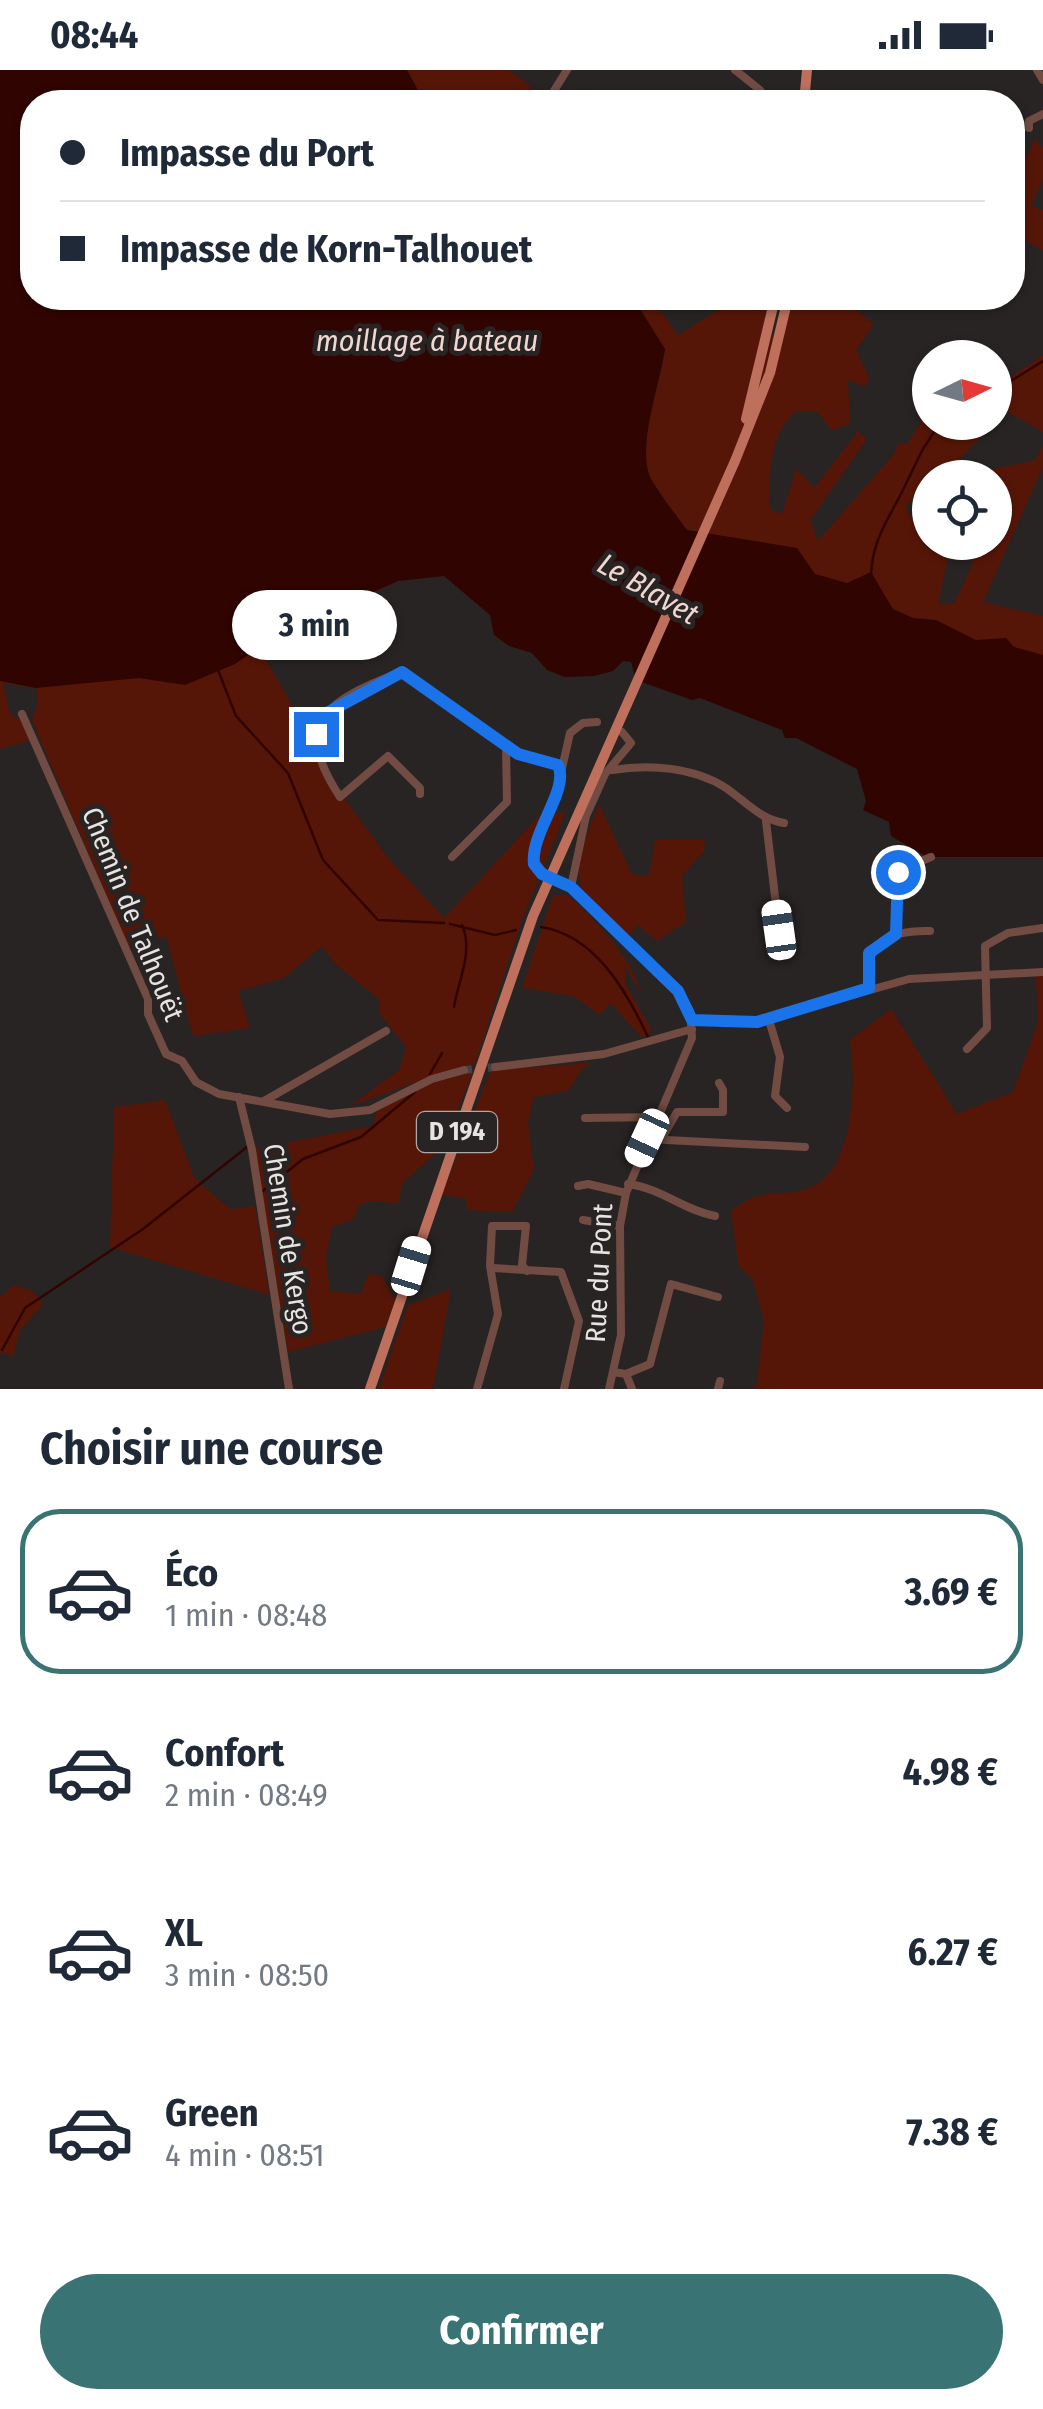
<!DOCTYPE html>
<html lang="fr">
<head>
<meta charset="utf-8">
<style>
  :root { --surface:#fff; --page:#f2f2f3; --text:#1f2937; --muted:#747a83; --line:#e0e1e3; --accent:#397374 }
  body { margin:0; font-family:"Fira Sans Condensed",sans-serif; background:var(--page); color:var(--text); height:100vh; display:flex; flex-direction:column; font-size:38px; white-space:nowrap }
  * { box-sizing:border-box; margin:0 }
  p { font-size:32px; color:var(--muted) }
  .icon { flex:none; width:55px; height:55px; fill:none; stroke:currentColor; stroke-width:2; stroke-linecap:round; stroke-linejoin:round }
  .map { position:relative; height:1319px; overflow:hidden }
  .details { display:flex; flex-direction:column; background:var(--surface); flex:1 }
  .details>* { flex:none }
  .guide { position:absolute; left:20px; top:20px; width:1005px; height:220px; border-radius:40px; box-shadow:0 2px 8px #0004; display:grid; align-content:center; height:220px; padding:0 40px; background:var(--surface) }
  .needle { width:65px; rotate:85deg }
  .tools { position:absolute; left:912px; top:270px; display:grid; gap:20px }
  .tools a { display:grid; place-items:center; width:100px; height:100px; border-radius:50%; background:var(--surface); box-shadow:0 2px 8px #0004; font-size:50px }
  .end { position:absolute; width:45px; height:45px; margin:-22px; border:12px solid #1a73e8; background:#fff; box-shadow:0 0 0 5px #fff }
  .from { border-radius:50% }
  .bubble { position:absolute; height:70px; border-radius:35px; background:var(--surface); box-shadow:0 2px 8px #0004; font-size:32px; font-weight:700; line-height:70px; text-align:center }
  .car { position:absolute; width:30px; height:60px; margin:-30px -15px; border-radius:12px; box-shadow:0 0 8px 2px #0007; background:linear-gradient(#fff 24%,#345 0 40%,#fff 0 76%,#345 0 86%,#fff 0) }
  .guide b { display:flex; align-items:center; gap:35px; height:95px; font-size:38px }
  .guide b+b { border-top:2px solid var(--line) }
  .guide i { width:25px; height:25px; background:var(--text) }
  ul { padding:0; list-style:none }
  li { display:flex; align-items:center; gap:30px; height:165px; margin:0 20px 15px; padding:0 20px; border:5px solid transparent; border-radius:40px }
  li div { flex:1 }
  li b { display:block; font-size:38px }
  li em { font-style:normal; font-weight:700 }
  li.active { border-color:var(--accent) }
  li>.icon { width:90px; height:90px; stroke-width:1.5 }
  h2 { padding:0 40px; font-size:45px; line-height:120px }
  .primary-button { display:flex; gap:20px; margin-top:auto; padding:20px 40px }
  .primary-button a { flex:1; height:115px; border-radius:60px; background:var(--accent); color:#fff; font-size:40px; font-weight:700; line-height:115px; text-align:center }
  .status { display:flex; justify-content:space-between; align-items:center; height:70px; padding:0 50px; background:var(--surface); direction:ltr }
  .status svg { height:28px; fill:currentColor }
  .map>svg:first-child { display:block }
</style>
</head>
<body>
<div class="status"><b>08:44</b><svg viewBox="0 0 49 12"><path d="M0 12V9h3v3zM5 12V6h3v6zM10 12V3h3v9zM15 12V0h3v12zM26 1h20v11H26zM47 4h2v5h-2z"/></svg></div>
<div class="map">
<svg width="1043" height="1319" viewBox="0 0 1043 1319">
  <rect width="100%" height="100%" fill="#282423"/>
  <g fill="#561607">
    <polygon points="407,0 509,0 551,32 449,32 420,24"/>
    <polygon points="1034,69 1043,77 1043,109 1031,136 1043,140 1043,180 1013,165 1013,95 1027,85"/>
    <path d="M0,137L32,228L613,601L565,607L547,600L532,583L509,576L494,565L490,545L444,506L398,511L324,544L301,545L288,550L259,578L308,662L305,675L388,788L444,848L539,746L566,742L522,850L475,994C432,1003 393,1022 350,1036L399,1000L406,977L380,944L379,929L335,894L322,876L284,908L238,921L250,958L193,966L166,866L129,878L32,650L38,633L36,618L3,613L10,644L22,651L31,670L0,679Z"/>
    <path d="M633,228H651L678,265L738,228H757L767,239L762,263L783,270L792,228H844L873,254L856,281L869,307L865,317L848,310L850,354L831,360L817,341H796C768,366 770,403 769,439L782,444L796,399L814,418L858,361L867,369L810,450L818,471L893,385L898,374H907L923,349L915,334L929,320L914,307L923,295L930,301V352L993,353C966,387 936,407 906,436L925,476L949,481L938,534L954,533L973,494L965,473L995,472V408L972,407L974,402L1034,391L1043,377V397L983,532L1043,546V630L698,461L687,460C678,448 657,420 651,409C634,376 661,316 665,279Z"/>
    <polygon points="1043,285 1043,362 1004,340 995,350 995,317"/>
    <path d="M599,735L632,804L649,806L655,770H705L704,781L682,806L686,852L657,871L638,855L628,867L582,822C572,793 588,761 599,735Z"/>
    <path d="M553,825H568C595,850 637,894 639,921L625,896V913L652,961L642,967L610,933L600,945L573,926L522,918Z"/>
    <path d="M1043,904V1319H756L764,1250L753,1211L738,1194L731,1141C765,1113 782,1131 813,1116C855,1097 856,1008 850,970L891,939L957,1044L1013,1022L1038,952L1036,906Z"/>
    <polygon points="595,993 584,997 568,1021 534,1027 528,1052 534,1100 512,1142 467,1140 466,1128 442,1125 491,1000"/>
    <polygon points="473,1002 441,1079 403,1112 398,1133 368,1131 358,1136 354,1149 332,1157 326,1187 330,1221 361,1224 368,1204 382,1206 397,1233 385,1257 288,1282 255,1079 373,1056 377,1040 437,1011"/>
    <polygon points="165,1030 194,1108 230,1139 255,1136 269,1225 110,1177 114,1037"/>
    <polygon points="14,1215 32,1221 43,1234 20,1260 13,1286 0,1283 0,1227"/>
    <polygon points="451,1219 433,1319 379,1319 408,1235"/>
  </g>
  <path fill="#300400" d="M0,0H407L420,24L449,32H32V228H633L665,279C660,314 636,378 651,409C657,420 678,448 687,460L797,478L815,504L847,513L871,502L893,539L913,548L936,550L976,570L1006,568L1014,577L1043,585V787H927L891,766L889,752L863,740L866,731L857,699L796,668H785L782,660L700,628L692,630L636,610L631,592L623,591L613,601L594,606L565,607L547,600L532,583L509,576L494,565L490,545L444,506L398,511L324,544L288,550L264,574L235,594L185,615L139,608L36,618L0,611Z"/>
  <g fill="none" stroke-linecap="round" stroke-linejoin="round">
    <g stroke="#300400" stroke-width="2.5">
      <polyline points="995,321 1043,291"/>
      <path d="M871,506C872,470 888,450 903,420C916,394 923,374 942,352"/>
      <polyline points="218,600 236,646 288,703 323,790 378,850 444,853"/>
      <polyline points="450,854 495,865 516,860"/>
      <path d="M541,857C595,865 627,922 648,967"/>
      <path d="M454,937C458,911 474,881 462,855"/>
      <polyline points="430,1004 442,983"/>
      <polyline points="263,1121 303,1089 361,1067 415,1022"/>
      <polyline points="2,1280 25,1238 143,1159 247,1077"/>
    </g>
    <polyline stroke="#444140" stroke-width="8" stroke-dasharray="8 4" stroke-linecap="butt" points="464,1000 495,997"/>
    <g stroke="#724c43" stroke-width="8">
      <polyline points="735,0 760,20 766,32"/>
      <polyline points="1037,0 1043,10"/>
      <polyline points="547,32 567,0"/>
      <polyline points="1029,58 1029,51 1043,44"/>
      <polyline points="761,228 769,236"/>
      <polyline points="22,644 148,929 148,944 166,984 182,991 196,1012 219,1024 330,1044 370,1040 432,1009 464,1000"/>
      <polyline points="597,652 583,653 570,663 558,716 534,775 533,793 549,807 571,817 678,921 690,941 692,968 626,1123 620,1156 621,1265 609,1319"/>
      <path d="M612,700C649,694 694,697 726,718C746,732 760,749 784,753"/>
      <path d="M420,724V718L388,686L340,727C290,651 328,630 401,602L517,684L559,697"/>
      <polyline points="766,751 779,860"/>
      <polyline points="452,787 507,732 506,675"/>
      <polyline points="571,817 586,746 605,704 631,673 622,662"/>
      <polyline points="896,864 898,801 931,787"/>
      <path d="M869,918C863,872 888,860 930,861"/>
      <polyline points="692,950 757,952 909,909 1043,902"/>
      <polyline points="769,950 780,987 775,1026 787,1038"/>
      <polyline points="967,979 987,958 985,876 1008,863 1043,858"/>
      <polyline points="495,997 604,984 692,959"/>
      <polyline points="239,1027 252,1080 289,1319"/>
      <polyline points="264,1031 386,961"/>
      <polyline points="585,1048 658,1047"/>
      <polyline points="662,1068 677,1042 723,1042 723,1020 719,1013"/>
      <polyline points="647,1069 805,1077"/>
      <path d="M628,1114C661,1118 683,1140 715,1146"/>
      <polyline points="578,1116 588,1114 626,1123"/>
      <polyline points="583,1150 620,1156"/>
      <polyline points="492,1198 561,1202 579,1251 564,1319"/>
      <polyline points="613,1302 626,1304 650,1294 671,1214 718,1227"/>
      <polyline points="626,1304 632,1319"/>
      <polyline points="477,1319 498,1244 490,1196 492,1156 526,1156 522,1195 527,1201"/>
      <polyline points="718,1319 720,1311"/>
    </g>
    <g stroke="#be705d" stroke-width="10">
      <polyline points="804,32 807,0"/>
      <polyline points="746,349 775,228"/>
      <polyline points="370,1319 533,846 735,391 770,303 788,228"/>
    </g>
  </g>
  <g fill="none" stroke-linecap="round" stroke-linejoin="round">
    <path stroke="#1a73e8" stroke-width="12" d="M316,664L325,644L402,602L518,684L558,695C570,720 530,762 534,794L542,804L571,817L678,921L692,950L757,952L869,918V883L896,864L898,802"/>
  </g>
  <g text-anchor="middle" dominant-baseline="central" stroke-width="10" stroke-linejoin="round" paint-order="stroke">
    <rect fill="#282423" stroke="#adaaa9" stroke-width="2.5" x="417" y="1042" width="80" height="40" rx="8"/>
    <g font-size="25" font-weight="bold" fill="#e6e4e3">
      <text x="457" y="1062">D 194</text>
    </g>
    <g font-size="28" fill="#e6e4e3" stroke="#282423">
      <text transform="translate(133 844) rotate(68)">Chemin de Talhouët</text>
      <text transform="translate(288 1169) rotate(81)">Chemin de Kergo</text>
      <text transform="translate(599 1203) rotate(-87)">Rue du Pont</text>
    </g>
    <g font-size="30" font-style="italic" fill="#f1d7d1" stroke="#282423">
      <text x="427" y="271">moillage à bateau</text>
      <text transform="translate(648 519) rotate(30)">Le Blavet</text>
    </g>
  </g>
</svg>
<div class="tools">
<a><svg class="needle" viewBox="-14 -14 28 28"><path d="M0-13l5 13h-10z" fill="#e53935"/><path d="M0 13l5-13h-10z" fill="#747a83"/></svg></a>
<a><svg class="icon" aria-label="locate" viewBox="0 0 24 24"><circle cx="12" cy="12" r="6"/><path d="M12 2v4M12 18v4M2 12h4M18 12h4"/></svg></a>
</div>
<i class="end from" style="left:898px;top:802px"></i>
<i class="end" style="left:316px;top:664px"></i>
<div class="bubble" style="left:232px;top:520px;width:165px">3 min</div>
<i class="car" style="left:779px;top:860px;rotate:352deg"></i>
<i class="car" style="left:647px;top:1068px;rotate:205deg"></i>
<i class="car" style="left:411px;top:1196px;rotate:17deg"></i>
<div class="guide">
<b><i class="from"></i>Impasse du Port</b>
<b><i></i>Impasse de Korn-Talhouet</b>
</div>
</div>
<section class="details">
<h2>Choisir une course</h2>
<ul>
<li class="active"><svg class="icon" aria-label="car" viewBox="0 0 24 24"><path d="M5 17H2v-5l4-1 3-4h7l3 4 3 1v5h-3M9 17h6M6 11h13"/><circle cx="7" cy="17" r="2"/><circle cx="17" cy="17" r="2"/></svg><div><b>Éco</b><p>1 min · 08:48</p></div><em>3.69 €</em></li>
<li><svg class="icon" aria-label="car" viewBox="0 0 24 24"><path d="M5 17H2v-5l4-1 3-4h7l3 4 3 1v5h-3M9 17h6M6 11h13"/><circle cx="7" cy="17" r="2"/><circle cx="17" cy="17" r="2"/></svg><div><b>Confort</b><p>2 min · 08:49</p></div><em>4.98 €</em></li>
<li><svg class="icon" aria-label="car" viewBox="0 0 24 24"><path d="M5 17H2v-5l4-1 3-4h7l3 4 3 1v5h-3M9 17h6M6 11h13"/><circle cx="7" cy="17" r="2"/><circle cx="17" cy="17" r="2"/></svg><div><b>XL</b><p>3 min · 08:50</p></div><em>6.27 €</em></li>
<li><svg class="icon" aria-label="car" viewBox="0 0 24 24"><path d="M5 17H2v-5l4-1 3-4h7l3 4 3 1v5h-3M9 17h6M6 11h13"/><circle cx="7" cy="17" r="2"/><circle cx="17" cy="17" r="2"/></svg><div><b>Green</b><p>4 min · 08:51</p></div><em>7.38 €</em></li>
</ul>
<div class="primary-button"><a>Confirmer</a></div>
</section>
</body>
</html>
